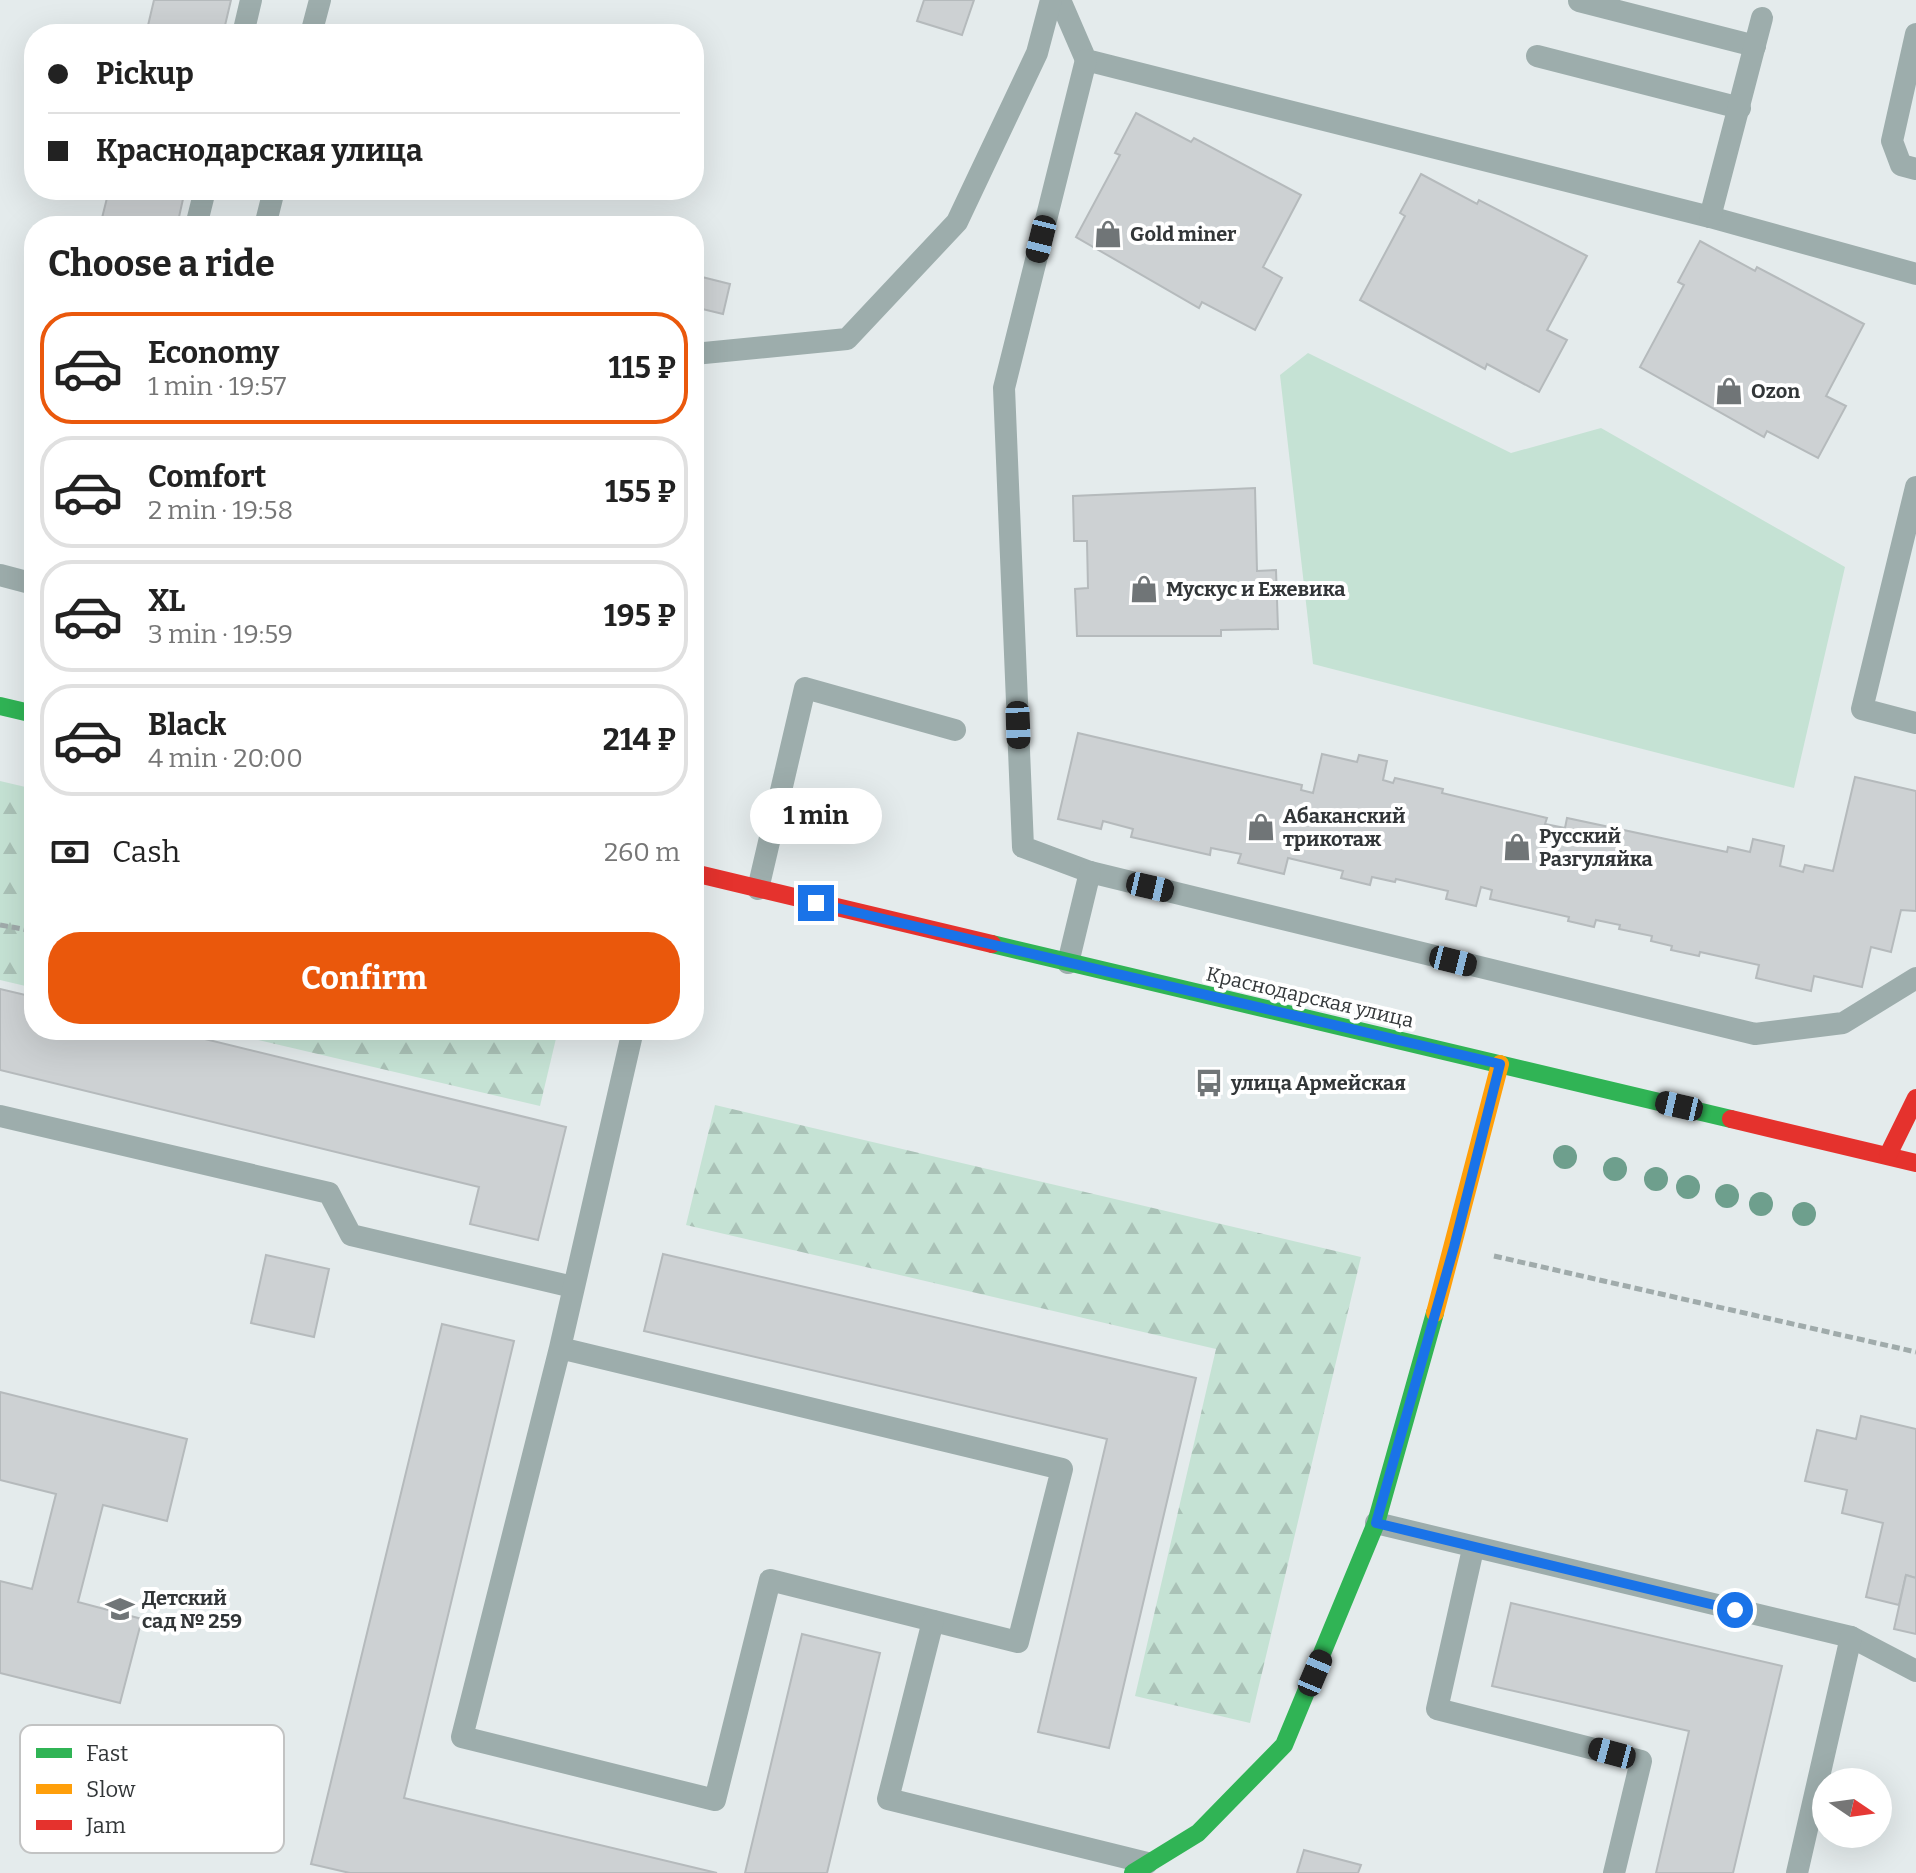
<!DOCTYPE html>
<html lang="en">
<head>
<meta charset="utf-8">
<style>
  :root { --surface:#fff; --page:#f6f6f6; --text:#222; --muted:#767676; --line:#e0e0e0; --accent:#ea580c }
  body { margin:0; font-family:Bitter,serif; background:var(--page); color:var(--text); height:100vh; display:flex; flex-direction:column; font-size:30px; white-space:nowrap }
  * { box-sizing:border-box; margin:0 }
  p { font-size:26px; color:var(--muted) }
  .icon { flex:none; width:44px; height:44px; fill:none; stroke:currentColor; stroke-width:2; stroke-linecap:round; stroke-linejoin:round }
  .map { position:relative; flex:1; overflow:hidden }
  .sheet { position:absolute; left:24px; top:216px; width:680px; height:824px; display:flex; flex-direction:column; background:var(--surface); border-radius:32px; box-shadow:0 8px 32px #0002 }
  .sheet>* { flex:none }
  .banner { position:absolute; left:24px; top:24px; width:680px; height:176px; border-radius:32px; box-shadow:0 8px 32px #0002; display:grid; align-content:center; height:176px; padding:0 24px; background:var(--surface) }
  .needle { width:52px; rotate:103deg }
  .tools { position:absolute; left:1812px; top:1768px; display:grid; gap:16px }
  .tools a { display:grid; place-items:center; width:80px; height:80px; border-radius:50%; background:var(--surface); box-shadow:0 8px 32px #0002; font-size:40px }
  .end { position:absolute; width:36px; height:36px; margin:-18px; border:10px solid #1a73e8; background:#fff; box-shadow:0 0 0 4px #fff }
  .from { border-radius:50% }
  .bubble { position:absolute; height:56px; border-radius:28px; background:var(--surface); box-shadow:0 8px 32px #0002; font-size:26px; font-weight:700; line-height:56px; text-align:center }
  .car { position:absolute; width:24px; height:48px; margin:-24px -12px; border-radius:10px; box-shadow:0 0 6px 2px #0007; background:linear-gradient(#222 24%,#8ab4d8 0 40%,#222 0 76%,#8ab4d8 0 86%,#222 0) }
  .banner b { display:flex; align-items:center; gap:28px; height:76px; font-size:30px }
  .banner b+b { border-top:2px solid var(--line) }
  .banner i { width:20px; height:20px; background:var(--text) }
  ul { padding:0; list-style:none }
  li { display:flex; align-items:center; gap:24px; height:112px; margin:0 16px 12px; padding:0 8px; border:4px solid var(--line); border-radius:32px }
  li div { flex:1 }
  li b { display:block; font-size:30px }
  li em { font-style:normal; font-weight:700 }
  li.current { border-color:var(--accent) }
  li>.icon { width:72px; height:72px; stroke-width:1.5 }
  h2 { padding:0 24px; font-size:36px; line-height:96px }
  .pay { display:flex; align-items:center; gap:20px; height:88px; padding:0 24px; font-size:30px }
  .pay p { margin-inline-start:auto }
  .action { display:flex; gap:16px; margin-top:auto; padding:16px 24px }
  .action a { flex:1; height:92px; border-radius:32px; background:var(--accent); color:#fff; font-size:32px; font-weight:700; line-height:92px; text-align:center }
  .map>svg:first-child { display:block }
</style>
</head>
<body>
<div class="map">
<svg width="1916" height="1873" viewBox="0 0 1916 1873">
  <defs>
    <pattern id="forest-firs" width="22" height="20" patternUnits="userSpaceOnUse" patternTransform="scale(2)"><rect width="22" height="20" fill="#c5e2d4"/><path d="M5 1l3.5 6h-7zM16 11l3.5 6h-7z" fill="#aac2b7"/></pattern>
  </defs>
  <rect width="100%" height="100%" fill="#e4ebec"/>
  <g fill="url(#forest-firs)">
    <polygon points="0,781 34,789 34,988 0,980"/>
    <polygon points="216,1030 558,1030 540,1106"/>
    <polygon points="715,1105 1361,1257 1250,1723 1135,1696 1216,1349 686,1225"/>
  </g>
  <polygon fill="#c5e2d4" points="1308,353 1511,453 1601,428 1845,567 1794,788 1313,664 1280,375"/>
  <g fill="#cdd1d3" stroke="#b5babc" stroke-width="2">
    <polygon points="154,0 231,0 223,34 146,34"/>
    <polygon points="924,0 974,0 962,35 917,21"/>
    <polygon points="1136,113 1191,142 1194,138 1301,195 1263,267 1282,278 1255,330 1202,302 1199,308 1076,237 1120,155 1115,153"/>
    <polygon points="1421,174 1477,204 1479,200 1587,256 1547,330 1567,340 1539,392 1487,364 1485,369 1360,300 1405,216 1400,213"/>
    <polygon points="109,190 185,190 177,226 100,226"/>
    <polygon points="1700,241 1755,271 1757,267 1864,324 1826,396 1846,406 1818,458 1767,431 1764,437 1640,367 1684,285 1678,282"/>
    <polygon points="694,275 730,284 723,314 694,307"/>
    <polygon points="1255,488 1257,571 1276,570 1278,629 1221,630 1221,636 1077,636 1075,589 1088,588 1087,541 1074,541 1073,496"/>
    <polygon points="34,501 34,527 28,526"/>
    <polygon points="1078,733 1302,785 1301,790 1313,793 1322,754 1357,762 1359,755 1387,761 1383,780 1393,783 1395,778 1443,789 1442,793 1547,818 1545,824 1565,828 1567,818 1727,852 1728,847 1750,852 1753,839 1784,846 1780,866 1803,872 1805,865 1833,871 1855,777 1916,791 1916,911 1901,910 1891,952 1871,947 1862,987 1814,976 1811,991 1756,978 1759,965 1700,952 1699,956 1671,950 1672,946 1651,941 1652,936 1619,929 1620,925 1596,920 1594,927 1568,921 1569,917 1490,899 1492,890 1481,887 1476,906 1446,899 1448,891 1396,879 1395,882 1372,877 1370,885 1341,878 1343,871 1288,858 1284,874 1238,863 1241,854 1211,848 1210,855 1131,837 1133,829 1103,821 1101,829 1058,819"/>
    <polygon points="0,989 34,997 34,1030 168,1030 566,1127 538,1240 470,1224 479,1187 0,1070"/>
    <polygon points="663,1254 1196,1378 1109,1748 1038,1732 1107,1439 644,1331"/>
    <polygon points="266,1255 329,1269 314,1337 251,1323"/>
    <polygon points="442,1324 514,1341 404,1798 717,1873 350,1873 311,1864"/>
    <polygon points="0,1392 187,1439 167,1521 103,1505 78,1602 142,1619 120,1703 0,1673 0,1581 32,1589 56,1494 0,1480"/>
    <polygon points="1861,1416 1916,1429 1916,1578 1906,1575 1899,1605 1866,1597 1883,1523 1842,1513 1847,1490 1805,1481 1817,1430 1856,1439"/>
    <polygon points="1906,1575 1916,1578 1916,1634 1894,1629"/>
    <polygon points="1511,1603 1782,1666 1733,1873 1656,1873 1689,1731 1492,1686"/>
    <polygon points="802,1634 880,1653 827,1873 745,1873"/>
    <polygon points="1304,1850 1361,1865 1358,1873 1297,1873"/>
  </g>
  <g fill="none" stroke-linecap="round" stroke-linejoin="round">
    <g stroke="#a0abab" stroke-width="5" stroke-dasharray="8 4" stroke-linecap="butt">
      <polyline points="0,925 34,931"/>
      <polyline points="1494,1256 1916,1352"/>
    </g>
    <g stroke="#9dadac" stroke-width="22">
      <polyline points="1060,0 1086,60 1710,217 1916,274"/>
      <polyline points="1579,1 1755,46"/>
      <polyline points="243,34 251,0"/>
      <polyline points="311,34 320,0"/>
      <polyline points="1916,34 1892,141 1901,165 1916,169"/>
      <polyline points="1537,56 1740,108"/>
      <polyline points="1086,60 1004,388 1023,847 1090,872 1755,1034 1843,1023 1916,978"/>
      <polyline points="1710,217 1762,18"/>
      <polyline points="196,226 205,190"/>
      <polyline points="265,226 274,190"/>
      <polyline points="694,354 847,339 957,222 1037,53 1051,0"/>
      <polyline points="1916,487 1862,709 1916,723"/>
      <polyline points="0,575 34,584"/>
      <polyline points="758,889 805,688 955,730"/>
      <polyline points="1068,963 1090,872"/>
      <polyline points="0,1116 329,1193 351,1235 573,1287"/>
      <polyline points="560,1348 1062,1469 1018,1642 770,1580 715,1800 462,1737 560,1348 633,1030"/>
      <polyline points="1376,1523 1851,1637 1916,1671"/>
      <polyline points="1473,1549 1437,1709 1641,1761 1614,1873"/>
      <polyline points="933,1621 888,1799 1147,1863"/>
      <polyline points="1797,1873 1851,1637"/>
    </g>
    <g stroke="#30b455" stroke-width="18">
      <polyline points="0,706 34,714"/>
      <polyline points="992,944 1731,1119"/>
      <polyline points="1133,1873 1198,1833 1284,1745 1376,1523 1435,1313"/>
    </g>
    <polyline stroke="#ff9f0a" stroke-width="18" points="1435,1313 1500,1064"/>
    <g stroke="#e5322d" stroke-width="18">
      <polyline points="694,873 992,944"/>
      <polyline points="1731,1119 1916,1163"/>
      <polyline points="1888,1155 1916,1098"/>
    </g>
  </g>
  <g fill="#6e9f8d">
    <circle cx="1565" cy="1157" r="12"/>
    <circle cx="1615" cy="1169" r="12"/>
    <circle cx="1656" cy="1179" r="12"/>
    <circle cx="1688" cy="1187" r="12"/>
    <circle cx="1727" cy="1196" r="12"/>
    <circle cx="1761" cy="1204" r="12"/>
    <circle cx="1804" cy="1214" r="12"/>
  </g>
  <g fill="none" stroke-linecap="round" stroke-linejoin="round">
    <polyline stroke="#1a73e8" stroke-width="10" points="816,903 1500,1064 1454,1247 1376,1523 1735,1610"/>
  </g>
  <defs>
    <symbol id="shop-bare" viewBox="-9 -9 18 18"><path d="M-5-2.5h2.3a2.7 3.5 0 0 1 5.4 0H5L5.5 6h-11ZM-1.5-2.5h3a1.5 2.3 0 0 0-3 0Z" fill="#707577" stroke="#fff" stroke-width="2.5" paint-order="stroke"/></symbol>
    <symbol id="bus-bare" viewBox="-9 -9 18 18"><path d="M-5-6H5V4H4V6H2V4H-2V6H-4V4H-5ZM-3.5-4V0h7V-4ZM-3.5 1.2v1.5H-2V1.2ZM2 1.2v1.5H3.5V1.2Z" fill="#707577" stroke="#fff" stroke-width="2.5" paint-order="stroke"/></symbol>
    <symbol id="school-bare" viewBox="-9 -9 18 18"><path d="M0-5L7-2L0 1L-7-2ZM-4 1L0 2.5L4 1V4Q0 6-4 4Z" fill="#707577" stroke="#fff" stroke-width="2.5" paint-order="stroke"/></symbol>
  </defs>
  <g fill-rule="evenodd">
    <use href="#shop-bare" x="1088" y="214" width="40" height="40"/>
    <use href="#shop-bare" x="1709" y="371" width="40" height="40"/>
    <use href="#shop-bare" x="1124" y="569" width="40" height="40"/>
    <use href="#shop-bare" x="1241" y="807" width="40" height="40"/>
    <use href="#shop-bare" x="1497" y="827" width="40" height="40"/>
    <use href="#bus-bare" x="1189" y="1063" width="40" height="40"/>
    <use href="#school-bare" x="100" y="1589" width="40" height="40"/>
  </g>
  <g text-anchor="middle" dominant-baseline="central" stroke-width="8" stroke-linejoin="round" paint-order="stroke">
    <g font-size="20" font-weight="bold" fill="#323638" stroke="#fff" text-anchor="start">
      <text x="1130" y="234">Gold miner</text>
      <text x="1751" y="391">Ozon</text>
      <text x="1166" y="589">Мускус и Ежевика</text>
      <text x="1283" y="816">Абаканский<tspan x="1283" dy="23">трикотаж</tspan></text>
      <text x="1539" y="836">Русский<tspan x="1539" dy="23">Разгуляйка</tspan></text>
      <text x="1231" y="1083">улица Армейская</text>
      <text x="142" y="1598">Детский<tspan x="142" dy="23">сад № 259</tspan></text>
    </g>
    <g font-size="20" fill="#323638" stroke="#fff">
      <text transform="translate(1310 997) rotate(13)">Краснодарская улица</text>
    </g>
  </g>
  <rect x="20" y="1725" width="264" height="128" rx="12" fill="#fff" stroke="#c2c3c3" stroke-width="2"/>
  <rect x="36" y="1748" width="36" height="10" fill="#30b455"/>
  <rect x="36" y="1784" width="36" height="10" fill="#ff9f0a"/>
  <rect x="36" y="1820" width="36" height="10" fill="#e5322d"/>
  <g font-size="22" fill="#323638">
    <text x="86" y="1761">Fast</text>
    <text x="86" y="1797">Slow</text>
    <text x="86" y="1833">Jam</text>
  </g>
</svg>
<div class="tools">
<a><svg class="needle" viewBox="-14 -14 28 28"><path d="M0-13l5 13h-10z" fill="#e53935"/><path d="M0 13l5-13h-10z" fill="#767676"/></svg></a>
</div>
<i class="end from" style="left:1735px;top:1610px"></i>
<i class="end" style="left:816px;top:903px"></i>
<div class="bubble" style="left:750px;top:788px;width:132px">1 min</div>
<i class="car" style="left:1041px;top:239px;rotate:194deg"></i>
<i class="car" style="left:1018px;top:725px;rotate:178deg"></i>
<i class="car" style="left:1150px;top:887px;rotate:103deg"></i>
<i class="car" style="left:1453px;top:961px;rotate:104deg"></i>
<i class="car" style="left:1679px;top:1106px;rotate:283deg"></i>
<i class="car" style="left:1315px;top:1673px;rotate:23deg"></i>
<i class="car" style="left:1612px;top:1753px;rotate:285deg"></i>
<div class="banner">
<b><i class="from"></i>Pickup</b>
<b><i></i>Краснодарская улица</b>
</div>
<section class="sheet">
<h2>Choose a ride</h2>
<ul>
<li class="current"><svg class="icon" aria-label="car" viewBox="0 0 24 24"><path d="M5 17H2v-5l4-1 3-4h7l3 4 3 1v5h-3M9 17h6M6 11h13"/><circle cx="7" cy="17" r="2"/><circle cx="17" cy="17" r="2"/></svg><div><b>Economy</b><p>1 min · 19:57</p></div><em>115 ₽</em></li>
<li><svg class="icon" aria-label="car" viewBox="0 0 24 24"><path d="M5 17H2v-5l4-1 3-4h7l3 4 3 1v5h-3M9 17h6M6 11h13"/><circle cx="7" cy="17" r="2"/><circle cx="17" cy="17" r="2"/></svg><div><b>Comfort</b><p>2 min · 19:58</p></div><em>155 ₽</em></li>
<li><svg class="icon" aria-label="car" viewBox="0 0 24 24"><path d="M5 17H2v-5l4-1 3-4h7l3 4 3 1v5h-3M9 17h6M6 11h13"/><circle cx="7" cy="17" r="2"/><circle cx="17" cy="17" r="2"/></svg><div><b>XL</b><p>3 min · 19:59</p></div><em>195 ₽</em></li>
<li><svg class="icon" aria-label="car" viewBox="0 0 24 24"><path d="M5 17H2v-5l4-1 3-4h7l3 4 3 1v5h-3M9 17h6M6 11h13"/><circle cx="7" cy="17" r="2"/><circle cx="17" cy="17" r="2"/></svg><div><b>Black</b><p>4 min · 20:00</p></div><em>214 ₽</em></li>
</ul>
<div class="pay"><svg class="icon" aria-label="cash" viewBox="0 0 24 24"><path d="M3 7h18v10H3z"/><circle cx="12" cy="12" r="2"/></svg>Cash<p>260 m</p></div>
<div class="action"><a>Confirm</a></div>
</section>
</div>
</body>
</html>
